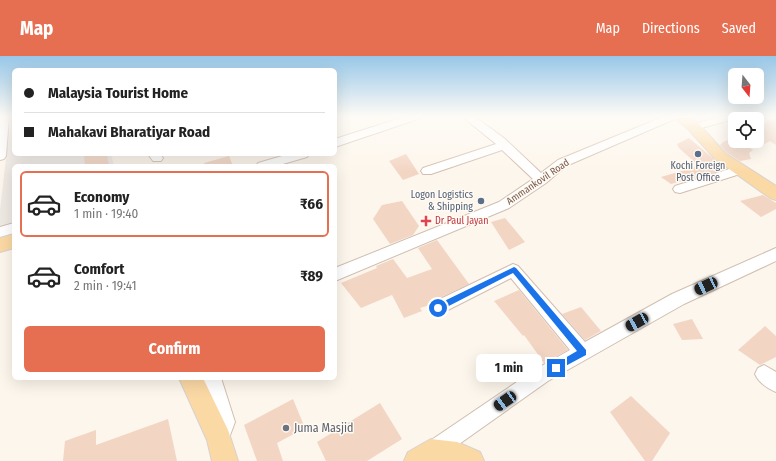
<!DOCTYPE html>
<html lang="en">
<head>
<meta charset="utf-8">
<style>
  :root { --surface:#fff; --page:#f2f2f2; --text:#222; --muted:#767676; --line:#e0e0e0; --accent:#e76f51 }
  body { margin:0; font-family:"Fira Sans Condensed",sans-serif; background:var(--page); color:var(--text); height:100vh; display:flex; flex-direction:column; font-size:15px; white-space:nowrap }
  * { box-sizing:border-box; margin:0 }
  p { font-size:13px; color:var(--muted) }
  .icon { flex:none; width:22px; height:22px; fill:none; stroke:currentColor; stroke-width:2; stroke-linecap:round; stroke-linejoin:round }
  .map { position:relative; flex:1; overflow:hidden }
  .drawer { position:absolute; left:12px; top:108px; width:325px; height:216px; display:flex; flex-direction:column; background:var(--surface); border-radius:6px; box-shadow:0 4px 16px #0002 }
  .drawer>* { flex:none }
  .banner { position:absolute; left:12px; top:12px; width:325px; height:88px; border-radius:6px; box-shadow:0 4px 16px #0002; display:grid; align-content:center; height:88px; padding:0 12px; background:var(--surface) }
  .needle { width:26px; rotate:163deg }
  .tools { position:absolute; left:728px; top:12px; display:grid; gap:8px }
  .tools a { display:grid; place-items:center; width:36px; height:36px; border-radius:6px; background:var(--surface); box-shadow:0 4px 16px #0002; font-size:20px }
  .end { position:absolute; width:18px; height:18px; margin:-9px; border:5px solid #1a73e8; background:#fff; box-shadow:0 0 0 2px #fff }
  .from { border-radius:50% }
  .bubble { position:absolute; height:28px; border-radius:6px; background:var(--surface); box-shadow:0 4px 16px #0002; font-size:13px; font-weight:700; line-height:28px; text-align:center }
  .car { position:absolute; width:12px; height:24px; margin:-12px -6px; border-radius:5px; box-shadow:0 0 3px 1px #0007; background:linear-gradient(#222 24%,#8ab4d8 0 40%,#222 0 76%,#8ab4d8 0 86%,#222 0) }
  .banner b { display:flex; align-items:center; gap:14px; height:38px; font-size:15px }
  .banner b+b { border-top:1px solid var(--line) }
  .banner i { width:10px; height:10px; background:var(--text) }
  ul { padding:7px 0 0; list-style:none }
  li { display:flex; align-items:center; gap:12px; height:66px; margin:0 8px 6px; padding:0 4px; border:2px solid transparent; border-radius:6px }
  li div { flex:1 }
  li b { display:block; font-size:15px }
  li em { font-style:normal; font-weight:700 }
  li.on { border-color:var(--accent) }
  li>.icon { width:36px; height:36px; stroke-width:1.5 }
  .action { display:flex; gap:8px; margin-top:auto; padding:8px 12px }
  .action a { flex:1; height:46px; border-radius:6px; background:var(--accent); color:#fff; font-size:16px; font-weight:700; line-height:46px; text-align:center }
  header { display:flex; align-items:center; gap:24px; box-sizing:border-box; height:56px; padding:0 20px; background:var(--accent); color:#fff }
  header strong { font-size:19px }
  nav { display:flex; gap:22px; margin-inline-start:auto; font-size:14px }
  .map>svg:first-child { display:block }
</style>
</head>
<body>
<header>
<strong>Map</strong>
<nav><a>Map</a><a>Directions</a><a>Saved</a></nav>
</header>
<div class="map">
<svg width="776" height="405" viewBox="0 0 776 405">
  <rect width="100%" height="100%" fill="#fdf6ec"/>
  <polygon fill="#efe9e4" points="11,60 14,60 14,98 111,98 114,110 14,110 14,168 0,172 0,154"/>
  <g fill="#f3d5c3">
    <polygon points="776,62 776,89 770,85 757,92 757,71 762,72 768,64"/>
    <polygon points="735,81 735,85 740,85 753,94 749,97 751,103 740,105 726,96 720,89 723,86"/>
    <polygon points="689,82 721,109 718,109 723,114 671,128 661,121 699,110 679,92 677,88"/>
    <polygon points="84,98 107,98 109,110 85,110"/>
    <polygon points="406,98 419,118 403,124 389,105"/>
    <polygon points="229,100 233,110 205,110 204,107"/>
    <polygon points="763,139 776,147 776,153 761,161 740,145"/>
    <polygon points="402,145 419,170 413,179 390,188 373,163 382,149"/>
    <polygon points="505,162 525,186 509,194 491,166"/>
    <polygon points="437,184 469,228 431,246 430,249 420,252 422,255 404,262 392,239 361,252 341,227 377,212 376,210 393,203 407,222 432,213 418,192"/>
    <polygon points="519,234 568,294 544,307 524,279 523,280 494,245"/>
    <polygon points="581,251 601,275 585,284 562,258"/>
    <polygon points="692,263 703,283 682,284 673,268"/>
    <polygon points="765,270 776,280 776,301 760,309 738,294"/>
    <polygon points="631,340 670,377 652,405 645,405 610,356"/>
    <polygon points="293,343 305,372 277,387 283,405 257,405 244,369"/>
    <polygon points="380,347 402,383 367,405 326,405 317,386"/>
    <polygon points="168,363 177,405 63,405 65,385 96,374 96,389"/>
  </g>
  <g fill="none" stroke-linecap="round" stroke-linejoin="round">
    <defs>
      <g id="minor">
        <polygon points="0,60 9,60 6,100 4,103 0,104"/>
        <polygon points="407,60 422,60 421,62 335,91 335,83"/>
        <polygon points="463,60 474,60 505,83 541,117 558,104 665,60 678,60 677,62 566,110 546,127 509,152 335,225 335,212 499,146 533,123 502,94 431,118 423,118 421,115 423,112 496,88 464,62"/>
        <polygon points="723,60 739,60 738,62 694,74 690,73 688,71 690,69"/>
        <polygon points="148,98 160,98 163,102 161,105 153,105"/>
        <polygon points="289,98 309,98 307,101 276,110 256,110 258,107"/>
        <polygon points="739,110 743,111 745,114 743,117 680,137 675,136 673,133 675,130"/>
        <polygon points="14,167 14,177 0,181 0,171"/>
        <polygon points="776,192 776,205 684,248 548,325 438,403 434,405 424,403 421,396 424,389 536,313 570,294 511,222 438,259 432,257 430,252 432,247 513,208 518,210 585,286 672,238"/>
        <path d="M764,309L776,316V336C767,332 759,327 755,318L758,312Z"/>
        <polygon points="203,322 221,322 235,366 226,390 219,393 212,390 209,383 215,366"/>
      </g>
      <g id="major">
        <polygon points="673,60 688,60 699,68 725,97 776,130 776,144 770,142 715,103 689,74"/>
        <polygon points="14,178 14,192 0,196 0,182"/>
        <polygon points="179,322 203,322 228,374 238,405 212,405 207,384"/>
        <polygon points="431,383 457,386 480,396 484,405 404,405 408,396"/>
      </g>
    </defs>
    <use href="#minor" stroke="#d1beb0" stroke-width="2"/>
    <use href="#major" stroke="#dad1cd" stroke-width="2"/>
    <use href="#minor" fill="#fff" fill-rule="evenodd"/>
    <use href="#major" fill="#fbd9a5" fill-rule="evenodd"/>
  </g>
  <linearGradient id="sky" x2="0" y2="1"><stop stop-color="#97c7e8"/><stop offset="0.52" stop-color="#fefbf6"/><stop offset="1" stop-color="#fefbf6" stop-opacity="0"/></linearGradient>
  <rect width="776" height="116" fill="url(#sky)"/>
  <polygon fill="#1a73e8" points="514,211 516,212 586,294 586,299 558,314 553,314 553,309 577,295 513,217 441,254 436,254 436,249"/>
  <g fill="#5c6f8a" stroke="#fffaf3" stroke-width="1.5">
    <circle cx="698" cy="98" r="4"/>
    <circle cx="481" cy="145" r="4"/>
  </g>
  <path fill="#e0444e" stroke="#fffaf3" stroke-width="1.5" d="M424 159h4v4h4v4h-4v4h-4v-4h-4v-4h4z"/>
  <circle fill="#6b7280" stroke="#fffaf3" stroke-width="1.5" cx="286" cy="372" r="4"/>
  <g text-anchor="middle" dominant-baseline="central" stroke-width="3" stroke-linejoin="round" paint-order="stroke">
    <g font-size="10" fill="#4e5e75" stroke="#fffaf3">
      <text x="698" y="110">Kochi Foreign<tspan x="698" dy="12">Post Office</tspan></text>
      <text x="473" y="139" text-anchor="end">Logon Logistics<tspan x="473" dy="12">&amp; Shipping</tspan></text>
    </g>
    <g font-size="10" fill="#7a5c4d" stroke="#fffaf3">
      <text transform="translate(538 126) rotate(-34)">Ammankovil Road</text>
    </g>
    <g font-size="10" fill="#be3a42" stroke="#fffaf3" text-anchor="start">
      <text x="435" y="165">Dr Paul Jayan</text>
    </g>
    <g font-size="12" fill="#5b616d" stroke="#fffaf3" text-anchor="start">
      <text x="294" y="372">Juma Masjid</text>
    </g>
  </g>
</svg>
<div class="tools">
<a><svg class="needle" viewBox="-14 -14 28 28"><path d="M0-13l5 13h-10z" fill="#e53935"/><path d="M0 13l5-13h-10z" fill="#767676"/></svg></a>
<a><svg class="icon" aria-label="locate" viewBox="0 0 24 24"><circle cx="12" cy="12" r="6"/><path d="M12 2v4M12 18v4M2 12h4M18 12h4"/></svg></a>
</div>
<i class="end from" style="left:438px;top:252px"></i>
<i class="end" style="left:556px;top:312px"></i>
<div class="bubble" style="left:476px;top:298px;width:66px">1 min</div>
<i class="car" style="left:706px;top:230px;rotate:245deg"></i>
<i class="car" style="left:637px;top:266px;rotate:241deg"></i>
<i class="car" style="left:505px;top:345px;rotate:235deg"></i>
<div class="banner">
<b><i class="from"></i>Malaysia Tourist Home</b>
<b><i></i>Mahakavi Bharatiyar Road</b>
</div>
<section class="drawer">
<ul>
<li class="on"><svg class="icon" aria-label="car" viewBox="0 0 24 24"><path d="M5 17H2v-5l4-1 3-4h7l3 4 3 1v5h-3M9 17h6M6 11h13"/><circle cx="7" cy="17" r="2"/><circle cx="17" cy="17" r="2"/></svg><div><b>Economy</b><p>1 min · 19:40</p></div><em>₹66</em></li>
<li><svg class="icon" aria-label="car" viewBox="0 0 24 24"><path d="M5 17H2v-5l4-1 3-4h7l3 4 3 1v5h-3M9 17h6M6 11h13"/><circle cx="7" cy="17" r="2"/><circle cx="17" cy="17" r="2"/></svg><div><b>Comfort</b><p>2 min · 19:41</p></div><em>₹89</em></li>
</ul>
<div class="action"><a>Confirm</a></div>
</section>
</div>
</body>
</html>
